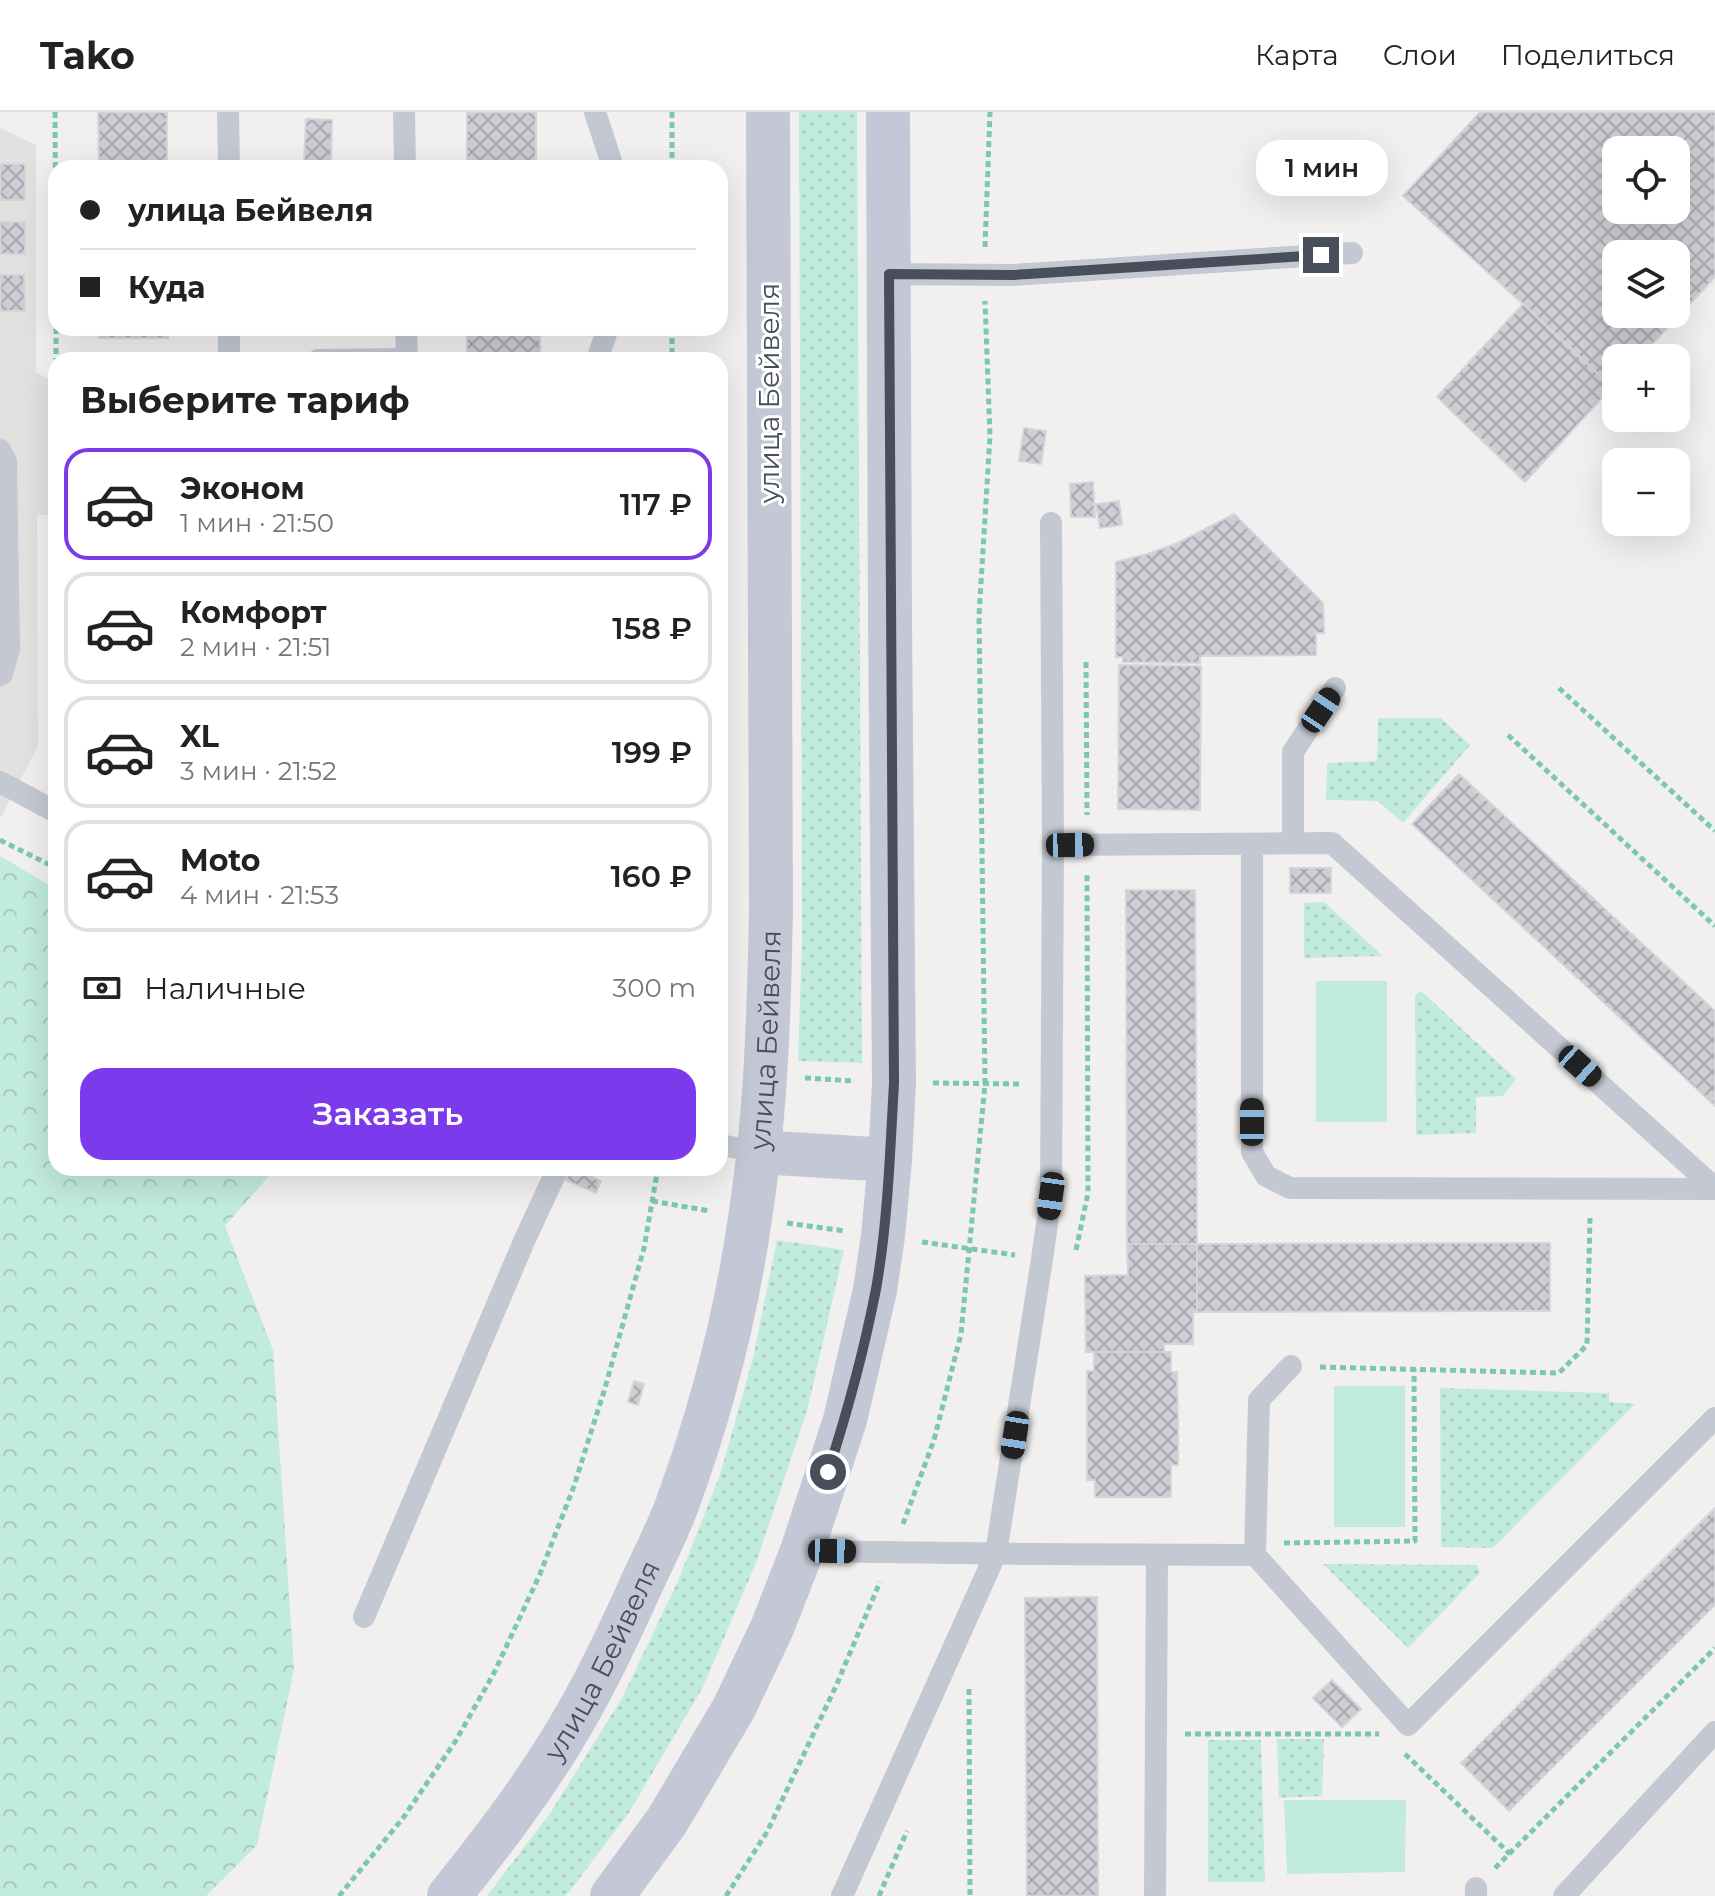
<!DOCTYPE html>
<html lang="ru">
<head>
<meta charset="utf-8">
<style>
  :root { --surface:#fff; --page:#f6f6f6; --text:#222; --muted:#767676; --line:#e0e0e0; --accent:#7c3aed }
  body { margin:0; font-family:Montserrat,sans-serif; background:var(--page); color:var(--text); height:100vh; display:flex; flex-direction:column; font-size:30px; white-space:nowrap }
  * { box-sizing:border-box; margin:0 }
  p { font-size:26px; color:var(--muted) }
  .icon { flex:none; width:44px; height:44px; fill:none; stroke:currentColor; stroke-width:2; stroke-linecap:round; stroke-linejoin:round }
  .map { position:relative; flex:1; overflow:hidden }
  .panel { position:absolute; left:48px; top:240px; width:680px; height:824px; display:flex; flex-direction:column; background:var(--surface); border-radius:24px; box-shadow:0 8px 32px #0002 }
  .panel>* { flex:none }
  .top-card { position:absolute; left:48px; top:48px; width:680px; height:176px; border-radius:24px; box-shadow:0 8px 32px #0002; display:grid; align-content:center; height:176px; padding:0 32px; background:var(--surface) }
  .buttons { position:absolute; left:1602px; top:24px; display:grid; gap:16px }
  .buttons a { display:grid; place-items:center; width:88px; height:88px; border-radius:16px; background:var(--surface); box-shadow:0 8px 32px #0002; font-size:40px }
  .end { position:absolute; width:36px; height:36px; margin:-18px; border:10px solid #494e5b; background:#fff; box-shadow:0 0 0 4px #fff }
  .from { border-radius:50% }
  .bubble { position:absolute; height:56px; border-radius:24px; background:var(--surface); box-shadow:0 8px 32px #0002; font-size:26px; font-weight:600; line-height:56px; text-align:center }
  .car { position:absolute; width:24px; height:48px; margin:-24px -12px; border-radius:10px; box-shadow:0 0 6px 2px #0007; background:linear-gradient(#222 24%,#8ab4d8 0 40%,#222 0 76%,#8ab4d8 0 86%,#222 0) }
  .top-card b { display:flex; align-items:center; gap:28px; height:76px; font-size:30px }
  .top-card b+b { border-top:2px solid var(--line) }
  .top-card i { width:20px; height:20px; background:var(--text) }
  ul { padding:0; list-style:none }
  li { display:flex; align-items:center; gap:24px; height:112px; margin:0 16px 12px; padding:0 16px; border:4px solid var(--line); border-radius:24px }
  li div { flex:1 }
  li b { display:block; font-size:30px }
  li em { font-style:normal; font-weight:600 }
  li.on { border-color:var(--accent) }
  li>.icon { width:72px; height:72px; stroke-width:1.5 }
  h2 { padding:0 32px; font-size:36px; line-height:96px }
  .pay { display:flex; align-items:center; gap:20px; height:88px; padding:0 32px; font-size:30px }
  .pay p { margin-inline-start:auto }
  .primary-button { display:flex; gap:16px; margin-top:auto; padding:16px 32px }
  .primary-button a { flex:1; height:92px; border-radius:24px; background:var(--accent); color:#fff; font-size:32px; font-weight:600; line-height:92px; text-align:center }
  header { display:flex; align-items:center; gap:48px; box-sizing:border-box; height:112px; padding:0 40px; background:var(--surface); border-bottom:2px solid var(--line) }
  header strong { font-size:38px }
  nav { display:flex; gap:44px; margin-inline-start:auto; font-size:28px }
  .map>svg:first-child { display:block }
</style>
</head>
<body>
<header>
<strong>Tako</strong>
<nav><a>Карта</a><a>Слои</a><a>Поделиться</a></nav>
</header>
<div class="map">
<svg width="1715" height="1784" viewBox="0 0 1715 1784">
  <defs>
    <pattern id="green-dots" width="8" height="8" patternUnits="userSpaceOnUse" patternTransform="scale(2)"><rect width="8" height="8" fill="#c1ebdc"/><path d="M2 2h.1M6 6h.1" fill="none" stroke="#a7cbbf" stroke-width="1.8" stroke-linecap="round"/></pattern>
    <pattern id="forest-crowns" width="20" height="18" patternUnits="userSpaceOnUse" patternTransform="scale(2)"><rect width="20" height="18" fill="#c1ebdc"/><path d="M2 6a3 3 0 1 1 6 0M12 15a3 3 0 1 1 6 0" fill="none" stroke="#a7cbbf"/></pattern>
    <pattern id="building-cross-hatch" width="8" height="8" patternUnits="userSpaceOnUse" patternTransform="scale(2)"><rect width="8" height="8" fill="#cdcdd4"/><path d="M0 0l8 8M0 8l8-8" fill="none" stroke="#a8a9af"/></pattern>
  </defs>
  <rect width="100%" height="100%" fill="#f2f0ef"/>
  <polygon fill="#e2e1e0" points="0,16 36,33 36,260 56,272 56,403 37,403 38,634 0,707"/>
  <g fill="url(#green-dots)">
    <polygon points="799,0 857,0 862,951 798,949 802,824"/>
    <polygon points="1378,606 1441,606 1470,633 1403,711 1378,689 1326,688 1327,651 1377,649"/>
    <polygon points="1324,790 1383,844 1304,846 1304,791"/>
    <polygon points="1421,879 1516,967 1503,984 1476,985 1476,1021 1416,1023 1415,883"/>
    <polygon points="777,1128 844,1138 807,1299 756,1451 703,1575 630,1699 566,1784 487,1784 551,1700 622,1586 678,1469 720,1363 753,1246"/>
    <polygon points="1440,1276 1609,1281 1609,1290 1635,1292 1493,1436 1441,1435"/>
    <polygon points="1323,1452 1477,1453 1480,1461 1408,1536"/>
    <polygon points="1277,1627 1324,1627 1322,1684 1279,1686"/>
    <polygon points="1208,1628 1261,1628 1265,1770 1208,1770"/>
  </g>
  <polygon fill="url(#forest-crowns)" points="0,744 56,777 56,1056 276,1056 225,1114 273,1238 294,1558 257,1733 206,1784 0,1784"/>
  <g fill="#c1ebdc">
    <rect x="1316" y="869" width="71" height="141"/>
    <rect x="1334" y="1274" width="71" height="141"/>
    <polygon points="1284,1688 1406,1688 1405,1760 1287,1762"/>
  </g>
  <g fill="url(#building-cross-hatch)" stroke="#d4d4da" stroke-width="2" fill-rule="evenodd">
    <polygon points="98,0 167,0 167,56 99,56"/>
    <rect x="467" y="0" width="69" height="56"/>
    <path d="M1480,0H1715V165L1639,246H1616V270L1612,275L1523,192L1403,84ZM1616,38H1676V98H1616ZM1616,142H1676V202H1616Z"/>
    <polygon points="306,7 332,8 331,50 304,49"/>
    <rect x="0" y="52" width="25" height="36"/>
    <rect x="0" y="110" width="25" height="32"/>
    <polygon points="0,163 24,163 25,199 0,199"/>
    <polygon points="1523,192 1612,275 1525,370 1437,285"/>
    <rect x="99" y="216" width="69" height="10"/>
    <rect x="467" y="216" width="73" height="32"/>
    <polygon points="1024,316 1046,319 1041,352 1019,349"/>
    <polygon points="1093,370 1095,405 1071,405 1070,372"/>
    <polygon points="1119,389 1122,413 1100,416 1096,392"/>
    <polygon points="1234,402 1323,491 1324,521 1316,521 1316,543 1200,544 1200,551 1123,550 1123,545 1116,545 1116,450 1147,442 1178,431"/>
    <polygon points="1119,553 1201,554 1200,698 1118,697"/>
    <polygon points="1459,662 1715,899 1715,994 1412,712"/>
    <rect x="1290" y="756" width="41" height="25"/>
    <polygon points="1126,778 1195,778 1197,1132 1127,1132"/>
    <polygon points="571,1056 601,1069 596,1081 566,1068"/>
    <polygon points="1550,1131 1550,1199 1197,1200 1197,1132"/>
    <polygon points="1127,1132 1197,1132 1197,1200 1193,1200 1193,1232 1164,1232 1164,1240 1086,1240 1085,1164 1128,1163"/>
    <polygon points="1094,1240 1171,1240 1171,1260 1177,1260 1178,1307 1178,1353 1171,1353 1171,1385 1095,1385 1095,1368 1087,1368 1087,1259 1094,1259"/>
    <polygon points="634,1269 644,1272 638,1293 628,1290"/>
    <polygon points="1715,1396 1715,1493 1509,1699 1461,1651"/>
    <polygon points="1097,1485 1098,1784 1027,1784 1025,1486"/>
    <polygon points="1332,1568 1361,1597 1342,1615 1313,1586"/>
  </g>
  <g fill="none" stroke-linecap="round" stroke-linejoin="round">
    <g stroke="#7cc6b4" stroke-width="5" stroke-dasharray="6 4" stroke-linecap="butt">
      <polyline points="55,0 56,180"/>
      <polyline points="672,0 672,56"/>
      <polyline points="985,135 990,0"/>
      <polyline points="56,216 56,248"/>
      <polyline points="672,216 672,248"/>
      <polyline points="1086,550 1087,703"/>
      <polyline points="1559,576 1715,719"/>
      <polyline points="1508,623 1715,814"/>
      <polyline points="0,728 48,752 56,750"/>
      <polyline points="805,966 855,969"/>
      <polyline points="933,971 1023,972"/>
      <polyline points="652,1089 710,1099"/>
      <polyline points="787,1111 845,1119"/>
      <polyline points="922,1130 1015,1143"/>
      <polyline points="1076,1138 1088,1081 1087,761"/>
      <polyline points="1320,1255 1559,1261 1587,1233 1590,1106"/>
      <polyline points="903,1412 934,1328 961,1222 985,972 979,504 990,324 985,189"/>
      <polyline points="1284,1431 1415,1429 1414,1257"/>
      <polyline points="969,1577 970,1784"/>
      <polyline points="1185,1622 1379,1622"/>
      <polyline points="1405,1642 1510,1742"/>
      <polyline points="1495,1756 1715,1536"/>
      <polyline points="339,1784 403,1706 455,1630 494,1561 540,1462 574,1374 605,1276 644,1136 658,1056"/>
      <polyline points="726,1784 767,1720 836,1574 880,1470"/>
      <polyline points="879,1784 907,1719"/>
    </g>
    <g stroke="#c4c8d3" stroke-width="22">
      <polyline points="228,0 229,56"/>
      <polyline points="404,0 405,56"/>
      <polyline points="595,0 611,49 611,56"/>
      <polyline points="889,162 1013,163 1352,141"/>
      <polyline points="229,248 229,216"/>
      <polyline points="318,248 407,247 406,216"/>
      <polyline points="597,248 608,216"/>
      <polyline points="0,338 6,349 9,537 2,562 0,563"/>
      <polyline points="0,670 56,700"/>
      <polyline points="1293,731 1293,640 1335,576"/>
      <polyline points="1252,732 1252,1040 1266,1064 1290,1076 1715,1077"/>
      <polyline points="1053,733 1332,731 1715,1076"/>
      <polyline points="720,1033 759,1040"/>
      <polyline points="802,1439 1028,1442 1255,1443 1408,1613 1715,1306"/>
      <polyline points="1255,1443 1259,1288 1291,1254"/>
      <polyline points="364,1505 525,1127 558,1056"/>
      <polyline points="1476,1776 1476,1784"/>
      <polyline points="842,1784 996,1441 1042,1147 1051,1084 1053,733 1051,411"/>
      <polyline points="1155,1784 1157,1443"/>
      <polyline points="1564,1784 1715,1620"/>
    </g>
    <g stroke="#c4c8d6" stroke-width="44">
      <polyline points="759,1040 890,1048"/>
      <path id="s1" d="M449,1784C494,1728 539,1669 575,1606C598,1566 618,1524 637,1482C650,1452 666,1423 677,1393C711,1300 736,1204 750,1106C766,1004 769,900 771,797L768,0"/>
      <polyline points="612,1784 667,1709 734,1596 772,1516 802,1439 845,1308 875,1178 883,1124 890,1048 894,971 890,506 888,0"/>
    </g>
  </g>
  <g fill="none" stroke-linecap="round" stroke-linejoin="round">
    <path stroke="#494e5b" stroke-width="10" d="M828,1360C847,1301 864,1239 876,1177C888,1109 890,1040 894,971L889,162L1013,163L1321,143"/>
  </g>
  <g text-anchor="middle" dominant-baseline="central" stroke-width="6" stroke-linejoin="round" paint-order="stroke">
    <g font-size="28" fill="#494e5b" stroke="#fff">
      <text transform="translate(769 281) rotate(-90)">улица Бейвеля</text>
      <text stroke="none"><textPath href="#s1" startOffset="930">улица Бейвеля</textPath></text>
      <text stroke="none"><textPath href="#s1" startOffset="282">улица Бейвеля</textPath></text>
    </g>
  </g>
</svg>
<div class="buttons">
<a><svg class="icon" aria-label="locate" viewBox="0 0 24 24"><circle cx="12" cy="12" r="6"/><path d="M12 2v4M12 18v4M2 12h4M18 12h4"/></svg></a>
<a><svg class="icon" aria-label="layers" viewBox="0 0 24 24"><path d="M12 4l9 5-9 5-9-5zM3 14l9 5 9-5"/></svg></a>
<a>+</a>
<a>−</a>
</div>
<i class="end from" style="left:828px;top:1360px"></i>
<i class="end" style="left:1321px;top:143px"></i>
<div class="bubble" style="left:1256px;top:28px;width:132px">1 мин</div>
<i class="car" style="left:1321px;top:598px;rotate:34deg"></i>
<i class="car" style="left:1070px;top:733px;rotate:89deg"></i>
<i class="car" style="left:1580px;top:954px;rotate:132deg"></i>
<i class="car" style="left:1252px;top:1010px;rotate:0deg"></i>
<i class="car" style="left:1051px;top:1084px;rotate:188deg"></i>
<i class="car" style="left:1015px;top:1323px;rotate:189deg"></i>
<i class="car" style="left:832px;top:1439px;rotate:91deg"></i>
<div class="top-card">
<b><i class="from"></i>улица Бейвеля</b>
<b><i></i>Куда</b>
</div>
<section class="panel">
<h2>Выберите тариф</h2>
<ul>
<li class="on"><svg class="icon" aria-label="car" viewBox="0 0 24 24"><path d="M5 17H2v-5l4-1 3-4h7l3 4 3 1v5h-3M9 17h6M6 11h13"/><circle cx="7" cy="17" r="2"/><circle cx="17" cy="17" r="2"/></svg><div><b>Эконом</b><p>1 мин · 21:50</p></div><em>117 ₽</em></li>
<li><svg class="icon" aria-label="car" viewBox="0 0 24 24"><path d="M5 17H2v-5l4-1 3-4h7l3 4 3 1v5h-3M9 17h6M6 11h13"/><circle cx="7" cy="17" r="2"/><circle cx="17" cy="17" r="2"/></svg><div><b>Комфорт</b><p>2 мин · 21:51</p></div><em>158 ₽</em></li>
<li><svg class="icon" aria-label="car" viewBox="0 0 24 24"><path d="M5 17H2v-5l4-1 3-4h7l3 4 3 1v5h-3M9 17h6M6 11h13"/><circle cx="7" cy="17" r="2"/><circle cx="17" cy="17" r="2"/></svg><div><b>XL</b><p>3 мин · 21:52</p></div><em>199 ₽</em></li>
<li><svg class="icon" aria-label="car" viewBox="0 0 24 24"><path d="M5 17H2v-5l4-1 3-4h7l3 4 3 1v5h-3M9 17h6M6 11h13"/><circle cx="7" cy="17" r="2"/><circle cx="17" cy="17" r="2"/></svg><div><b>Moto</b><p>4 мин · 21:53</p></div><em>160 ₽</em></li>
</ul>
<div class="pay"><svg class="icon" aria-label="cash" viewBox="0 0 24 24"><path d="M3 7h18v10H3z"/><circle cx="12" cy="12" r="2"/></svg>Наличные<p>300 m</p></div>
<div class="primary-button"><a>Заказать</a></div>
</section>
</div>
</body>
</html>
